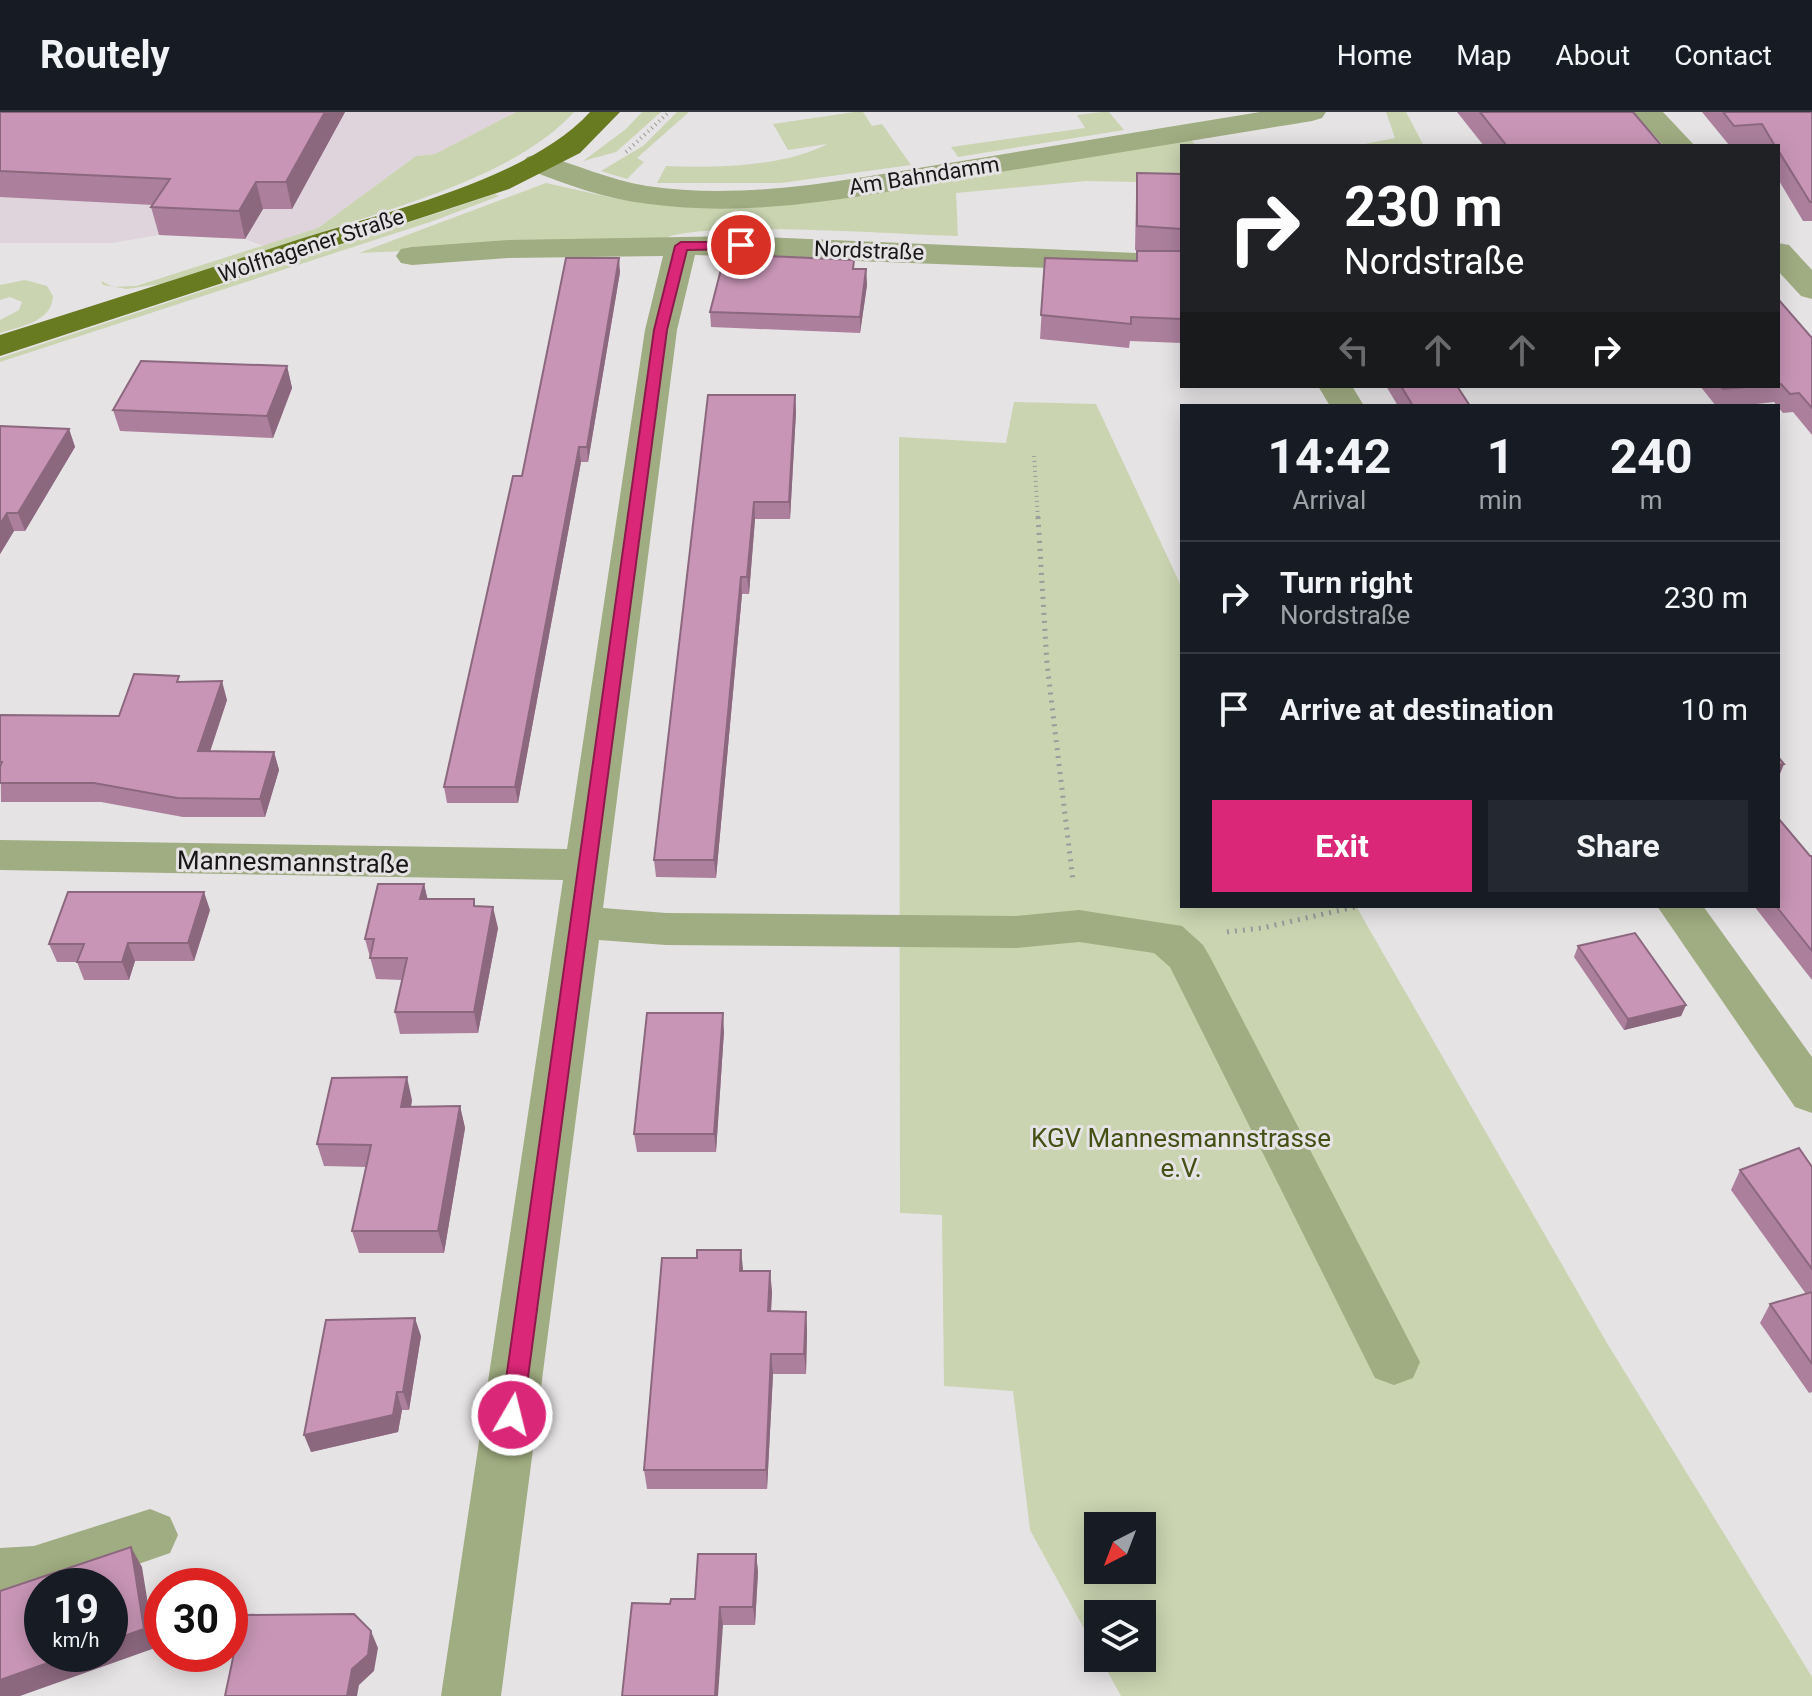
<!DOCTYPE html>
<html lang="en">
<head>
<meta charset="utf-8">
<style>
  :root { --surface:#171b24; --page:#242831; --text:#f1f3f6; --muted:#9ea1a6; --line:#363941; --accent:#db2777 }
  body { margin:0; font-family:Roboto,sans-serif; background:var(--page); color:var(--text); height:100vh; display:flex; flex-direction:column; font-size:30px; white-space:nowrap }
  * { box-sizing:border-box; margin:0 }
  p { font-size:26px; color:var(--muted) }
  .icon { flex:none; width:44px; height:44px; fill:none; stroke:currentColor; stroke-width:2; stroke-linecap:round; stroke-linejoin:round }
  .map { position:relative; flex:1; overflow:hidden }
  .panel { position:absolute; left:1180px; top:292px; width:600px; height:504px; display:flex; flex-direction:column; background:var(--surface); border-radius:0px; box-shadow:0 4px 20px #0003 }
  .panel>* { flex:none }
  .banner { position:absolute; left:1180px; top:32px; width:600px; height:244px; border-radius:0px; box-shadow:0 4px 20px #0003; background:#202124; color:#fff; overflow:hidden }
  .needle { width:52px; rotate:222deg }
  .buttons { position:absolute; left:1084px; top:1400px; display:grid; gap:16px }
  .buttons a { display:grid; place-items:center; width:72px; height:72px; border-radius:0px; background:var(--surface); box-shadow:0 4px 20px #0003; font-size:40px }
  .speed { position:absolute; left:24px; top:1456px; display:flex; gap:16px; font-size:40px; font-weight:700; text-align:center }
  .speed>* { display:grid; place-content:center; width:104px; height:104px; border-radius:50%; background:var(--surface); box-shadow:0 4px 20px #0003; line-height:1 }
  .speed small { font-size:20px; font-weight:400 }
  .speed .limit { border:12px solid #d22; background:#fff; color:#111 }
  .pin { position:absolute; display:grid; place-items:center; width:68px; height:68px; color:#fff; margin:-34px; border:4px solid #fff; border-radius:50%; box-shadow:0 2px 8px #0007 }
  .me { position:absolute; width:88px; margin:-44px; rotate:8deg; stroke-linejoin:round; filter:drop-shadow(0 0 6px #0008) }
  .turn { display:flex; align-items:center; gap:28px; height:168px; padding:0 32px; font-size:36px }
  .turn .icon { width:104px; height:104px; stroke-width:2.5 }
  .turn b { display:block; font-size:56px; line-height:68px }
  .lanes { display:flex; align-items:center; height:76px; padding:0 32px; background:#0003; justify-content:center; gap:40px; direction:ltr }
  .lanes .off { opacity:.35 }
  .eta { display:flex; justify-content:space-evenly; align-items:center; height:136px; text-align:center }
  .eta b { font-size:48px; font-weight:700; line-height:56px }
  .action { display:flex; gap:16px; margin-top:auto; padding:16px 32px }
  .action a { flex:1; height:92px; border-radius:0px; background:var(--accent); color:#fff; font-size:32px; font-weight:700; line-height:92px; text-align:center }
  .action a+a { background:var(--page); color:var(--text) }
  ul { padding:0; list-style:none }
  li { display:flex; align-items:center; gap:24px; height:112px; padding:0 32px; border-top:2px solid var(--line) }
  li div { flex:1 }
  li b { display:block; font-size:30px }
  li em { font-style:normal }
  header { display:flex; align-items:center; gap:48px; box-sizing:border-box; height:112px; padding:0 40px; background:var(--surface); border-bottom:2px solid var(--line) }
  header strong { font-size:38px }
  nav { display:flex; gap:44px; margin-inline-start:auto; font-size:28px }
  .map>svg:first-child { display:block }
</style>
</head>
<body>
<header>
<strong>Routely</strong>
<nav><a>Home</a><a>Map</a><a>About</a><a>Contact</a></nav>
</header>
<div class="map">
<svg width="1812" height="1584" viewBox="0 0 1812 1584">
  <rect width="100%" height="100%" fill="#e6e3e5"/>
  <!-- built -->
  <polygon fill="#dfd4db" points="0,0 516,0 435,42 416,44 318,116 263,134 245,127 159,123 112,131 0,131"/>
  <!-- green -->
  <g fill="#cad4b1" fill-rule="evenodd">
    <path d="M516 0H574C524 56 422 87 352 110 288 132 224 152 160 172L127 177 103 173 101 169 113 175 136 174 318 116 416 44 435 42Z"/>
    <polygon points="642,0 661,0 616,40 583,49 626,17"/>
    <polygon points="677,0 689,0 637,46 644,50 627,67 601,59 643,34"/>
    <path d="M854 0H863L872 14 882 12 911 53 781 71H657L666 54C713 56 785 55 827 32L788 38 773 12Z"/>
    <polygon points="1102,0 1109,0 1124,18 958,45 951,35 1085,16 1077,3"/>
    <polygon points="1386,0 1406,0 1424,34 1354,34 1395,26"/>
    <path d="M1191 28 1197 34H1182V71L1086 69 956 81 958 124C906 123 694 107 661 128L359 141 546 71 618 87 668 92Z"/>
    <polygon points="495,82 499,84 433,109 0,250 0,246"/>
    <path d="M25 168 47 174 53 184C52 210 21 214 0 221V208L19 198 22 190 10 185 0 188V173Z"/>
    <path d="M1014 290 1096 292 1182 476V794H1356L1607 1231 1812 1565V1584H1121L1100 1546H1142V1502H1098V1542L1030 1418 1013 1279 944 1274 942 1103 900 1101 899 325 1006 331ZM1098 1414H1142V1458H1098Z"/>
  </g>
  <g fill="none" stroke-linecap="round" stroke-linejoin="round">
    <!-- path-far1 -->
    <g stroke="#9c9a9b" stroke-width="4" stroke-dasharray="1 4" stroke-linecap="butt">
      <polyline points="626,40 669,0"/>
      <polyline points="1034,344 1038,407"/>
    </g>
    <!-- path -->
    <g stroke="#9c9a9b" stroke-width="5" stroke-dasharray="2 6" stroke-linecap="butt">
      <polyline points="1038,405 1047,552 1073,769"/>
      <polyline points="1227,820 1262,816 1359,794"/>
    </g>
    <!-- minor -->
    <g fill="#a0ac81" fill-rule="evenodd">
      <path d="M1260 0H1326L1322 6 1312 9C1208 26 1104 43 1000 60 885 79 766 108 649 92 606 87 567 73 527 57L522 51 527 45 537 42C575 51 608 68 647 74 747 89 851 67 949 51 1052 34 1156 17 1260 0Z"/>
      <polygon points="1633,0 1663,0 1695,34 1664,34"/>
      <polygon points="741,124 1182,143 1182,161 695,143 677,218 603,796 666,801 1016,804 1079,798 1182,814 1203,833 1210,845 1420,1250 1413,1266 1394,1273 1375,1266 1170,855 1154,841 1079,830 1016,836 666,833 599,828 501,1584 441,1584 563,768 0,758 0,728 567,737 645,218 663,144 508,146 412,153 401,151 396,144 401,137 412,135 508,128"/>
      <polygon points="1778,131 1789,133 1812,158 1812,187 1801,184 1778,159"/>
      <polygon points="1318,274 1352,274 1364,294 1330,294"/>
      <polygon points="1657,794 1703,794 1812,945 1812,1001 1795,995"/>
      <polygon points="150,1397 170,1405 178,1423 170,1441 75,1474 42,1474 42,1485 0,1490 0,1436 34,1434"/>
    </g>
    <!-- major -->
    <path fill="#697b21" fill-rule="evenodd" d="M590 0H620L580 41 509 77 0 244V223C99 192 198 160 297 128 384 100 528 68 590 0Z"/>
  </g>
  <!-- wall -->
  <g fill="#ac809d">
    <polygon points="0,0 345,0 292,97 263,97 245,127 159,123 151,95 153,93 0,85"/>
    <polygon points="1457,0 1633,0 1662,34 1484,34"/>
    <polygon points="1702,0 1812,0 1812,109 1803,109 1778,67 1778,34 1758,34 1756,32 1729,33"/>
    <polygon points="1137,61 1182,62 1182,231 1130,229 1129,236 1040,227 1045,146 1136,149 1137,139 1148,139 1135,138 1136,84"/>
    <polygon points="866,157 867,173 860,221 711,215 710,200"/>
    <polygon points="620,160 588,350 581,350 518,691 447,691 444,675 522,364"/>
    <polygon points="1778,187 1812,226 1812,323 1793,300 1783,301 1774,290 1739,294 1716,294 1700,274 1778,274"/>
    <polygon points="287,254 292,276 273,326 120,319 113,298"/>
    <polygon points="1386,274 1457,274 1470,294 1398,294"/>
    <polygon points="708,283 795,283 796,300 790,407 755,407 749,482 742,482 716,766 656,765 654,748"/>
    <polygon points="0,314 69,317 75,335 25,419 14,419 0,442"/>
    <polygon points="180,570 227,588 210,639 274,640 279,658 265,705 183,705 101,690 1,690 0,603 119,604"/>
    <polygon points="1810,744 1812,744 1812,868 1754,794 1778,794"/>
    <polygon points="424,772 427,787 476,794 498,816 478,921 400,922 395,900 402,868 376,867 365,827"/>
    <polygon points="210,798 194,849 135,849 129,868 84,868 77,850 57,850 49,832"/>
    <polygon points="1578,834 1686,893 1681,904 1624,918 1574,845"/>
    <polygon points="724,919 716,1040 637,1040 634,1022"/>
    <polygon points="412,988 411,995 460,994 465,1016 444,1141 359,1141 352,1119 366,1055 324,1054 317,1032"/>
    <polygon points="1812,1055 1812,1280 1809,1281 1760,1211 1770,1192 1806,1182 1731,1078 1740,1058"/>
    <polygon points="743,1159 772,1179 771,1199 806,1200 807,1219 806,1262 773,1262 767,1377 647,1377 644,1358"/>
    <polygon points="421,1224 409,1298 402,1298 398,1320 311,1340"/>
    <polygon points="756,1442 758,1460 755,1513 723,1513 695,1487"/>
  </g>
  <!-- shaded-wall -->
  <g fill="#8c687f">
    <polygon points="325,0 345,0 292,97 286,70"/>
    <polygon points="256,70 263,97 245,127 239,99"/>
    <polygon points="619,146 620,160 588,350 587,335"/>
    <polygon points="866,157 867,173 860,221 860,205"/>
    <polygon points="287,254 292,276 273,326 267,304"/>
    <polygon points="795,283 796,300 790,407 789,390"/>
    <polygon points="69,317 75,335 25,419 18,401"/>
    <polygon points="579,335 581,350 518,691 515,675"/>
    <polygon points="754,390 755,407 749,482 747,465"/>
    <polygon points="7,401 14,419 0,442 0,412"/>
    <polygon points="741,465 742,482 716,766 714,748"/>
    <polygon points="222,569 227,588 204,658 198,639"/>
    <polygon points="274,640 279,658 265,705 260,687"/>
    <polygon points="1784,652 1778,667 1778,653"/>
    <polygon points="424,772 429,793 420,787"/>
    <polygon points="204,780 210,798 194,849 188,831"/>
    <polygon points="493,795 498,816 478,921 474,900"/>
    <polygon points="128,831 135,849 129,868 122,850"/>
    <polygon points="1686,893 1681,904 1624,918 1628,907"/>
    <polygon points="723,901 724,919 716,1040 714,1022"/>
    <polygon points="407,965 412,988 407,1017 401,995"/>
    <polygon points="460,994 465,1016 444,1141 438,1119"/>
    <polygon points="741,1138 743,1157 741,1178 740,1159"/>
    <polygon points="770,1159 772,1179 770,1219 768,1199"/>
    <polygon points="806,1200 807,1219 806,1262 804,1242"/>
    <polygon points="415,1206 421,1224 409,1298 403,1280"/>
    <polygon points="771,1242 773,1262 767,1377 766,1358"/>
    <polygon points="397,1280 402,1298 398,1320 311,1340 304,1323"/>
    <polygon points="131,1435 142,1455 155,1536 20,1584 0,1584 0,1568 73,1542 110,1542 110,1529"/>
    <polygon points="756,1442 758,1460 755,1513 753,1495"/>
    <polygon points="720,1495 723,1513 718,1584 715,1584"/>
    <polygon points="371,1519 378,1536 374,1559 359,1573 357,1584 347,1584 352,1557"/>
  </g>
  <!-- building -->
  <g fill="#c895b6" stroke="#8c687f" stroke-width="2">
    <polygon points="0,0 325,0 286,70 256,70 239,99 151,95 170,67 0,59"/>
    <polygon points="1480,0 1633,0 1662,34 1507,34"/>
    <polygon points="1723,0 1812,0 1812,90 1810,90 1778,38 1778,34 1775,34 1762,12 1734,14"/>
    <polygon points="1137,61 1182,62 1182,117 1137,114"/>
    <polygon points="1137,139 1182,139 1182,207 1131,205 1131,212 1041,203 1045,146 1137,149"/>
    <polygon points="725,142 854,148 853,157 866,157 860,205 710,200"/>
    <polygon points="566,146 619,146 587,335 579,335 515,675 444,675 513,364 522,364"/>
    <polygon points="1778,187 1812,226 1812,296 1799,281 1790,282 1781,272 1778,272"/>
    <polygon points="141,249 287,254 267,304 113,298"/>
    <polygon points="1401,274 1457,274 1470,294 1413,294"/>
    <polygon points="1720,274 1757,274 1723,277"/>
    <polygon points="708,283 795,283 789,390 754,390 747,465 741,465 714,748 654,748"/>
    <polygon points="0,314 69,317 18,401 7,401 0,412"/>
    <polygon points="134,562 179,564 177,570 222,569 198,639 274,640 260,687 177,686 94,671 0,671 0,655 2,650 0,650 0,603 119,604"/>
    <polygon points="1778,645 1784,652 1778,653"/>
    <polygon points="1778,706 1810,744 1812,744 1812,839 1776,794 1778,794"/>
    <polygon points="378,772 424,772 420,787 474,787 474,794 493,795 474,900 395,900 407,846 370,846 374,827 365,827"/>
    <polygon points="68,780 204,780 188,831 128,831 122,850 77,850 84,832 49,832"/>
    <polygon points="1635,821 1686,893 1628,907 1578,834"/>
    <polygon points="647,901 723,901 714,1022 634,1022"/>
    <polygon points="407,965 401,995 460,994 438,1119 352,1119 371,1033 317,1032 332,966"/>
    <polygon points="1799,1036 1812,1055 1812,1157 1740,1058"/>
    <polygon points="697,1138 741,1138 740,1159 770,1159 768,1199 806,1200 804,1242 771,1242 766,1358 644,1358 662,1146 697,1146"/>
    <polygon points="1812,1180 1812,1252 1770,1192"/>
    <polygon points="415,1206 403,1280 397,1280 393,1303 304,1323 326,1208"/>
    <polygon points="131,1435 144,1517 110,1529 110,1474 42,1474 42,1542 73,1542 0,1568 0,1479"/>
    <polygon points="698,1442 756,1442 753,1495 720,1495 715,1584 622,1584 632,1491 670,1492 671,1487 695,1487"/>
    <polygon points="354,1502 371,1519 368,1543 352,1557 347,1584 225,1584 242,1503"/>
  </g>
  <!-- route -->
  <polygon fill="#db2777" stroke="#8e194d" stroke-width="2" points="681,130 741,130 747,133 741,137 687,138 667,218 523,1303 520,1310 512,1313 504,1310 501,1303 654,218 675,134"/>
  <g text-anchor="middle" stroke-width="6" stroke-linejoin="round" paint-order="stroke">
    <!-- far-street labels -->
    <g font-size="22" fill="#191819" stroke="#e6e3e5">
      <text transform="translate(924 63) rotate(-9)" y="8">Am Bahndamm</text>
      <text transform="translate(311 133) rotate(-18)" y="8">Wolfhagener Straße</text>
      <text transform="translate(869 138) rotate(2)" y="8">Nordstraße</text>
    </g>
    <!-- street labels -->
    <g font-size="26" fill="#191819" stroke="#e6e3e5">
      <text transform="translate(293 750) rotate(1)" y="9">Mannesmannstraße</text>
    </g>
    <!-- park labels -->
    <g font-size="26" fill="#445014" stroke="#e6e3e5">
      <text x="1181" y="1035">KGV Mannesmannstrasse<tspan x="1181" dy="30">e.V.</tspan></text>
    </g>
  </g>
</svg>
<div class="buttons">
<a><svg class="needle" viewBox="-14 -14 28 28"><path d="M0-13l5 13h-10z" fill="#e53935"/><path d="M0 13l5-13h-10z" fill="#9ea1a6"/></svg></a>
<a><svg class="icon" aria-label="layers" viewBox="0 0 24 24"><path d="M12 4l9 5-9 5-9-5zM3 14l9 5 9-5"/></svg></a>
</div>
<div class="speed"><div>19<small>km/h</small></div><div class="limit">30</div></div>
<div class="pin" style="left:741px;top:133px;background:#d93025"><svg class="icon" aria-label="arrive" viewBox="0 0 24 24"><path d="M6 21V4h12l-3 4 3 4H6"/></svg></div>
<svg class="me" style="left:512px;top:1303px" viewBox="-20 -20 40 40"><circle r="17" fill="#db2777" stroke="#fff" stroke-width="3"/><path d="M0-11L8 9 0 5-8 9z" fill="#fff"/></svg>
<div class="banner">
<div class="turn"><svg class="icon" aria-label="right" viewBox="0 0 24 24"><path d="M7 20v-9h11M14 6l5 5-5 5"/></svg><div><b>230 m</b>Nordstraße</div></div>
<div class="lanes"><svg class="icon off" aria-label="left" viewBox="0 0 24 24"><path d="M17 20v-9H6M10 6l-5 5 5 5"/></svg><svg class="icon off" aria-label="ahead" viewBox="0 0 24 24"><path d="M12 20V5M6 11l6-6 6 6"/></svg><svg class="icon off" aria-label="ahead" viewBox="0 0 24 24"><path d="M12 20V5M6 11l6-6 6 6"/></svg><svg class="icon" aria-label="right" viewBox="0 0 24 24"><path d="M7 20v-9h11M14 6l5 5-5 5"/></svg></div>
</div>
<section class="panel">
<div class="eta">
<div><b>14:42</b><p>Arrival</p></div>
<div><b>1</b><p>min</p></div>
<div><b>240</b><p>m</p></div>
</div>
<ul>
<li><svg class="icon" aria-label="right" viewBox="0 0 24 24"><path d="M7 20v-9h11M14 6l5 5-5 5"/></svg><div><b>Turn right</b><p>Nordstraße</p></div><em>230 m</em></li>
<li><svg class="icon" aria-label="arrive" viewBox="0 0 24 24"><path d="M6 21V4h12l-3 4 3 4H6"/></svg><div><b>Arrive at destination</b></div><em>10 m</em></li>
</ul>
<div class="action"><a>Exit</a><a>Share</a></div>
</section>
</div>
</body>
</html>
